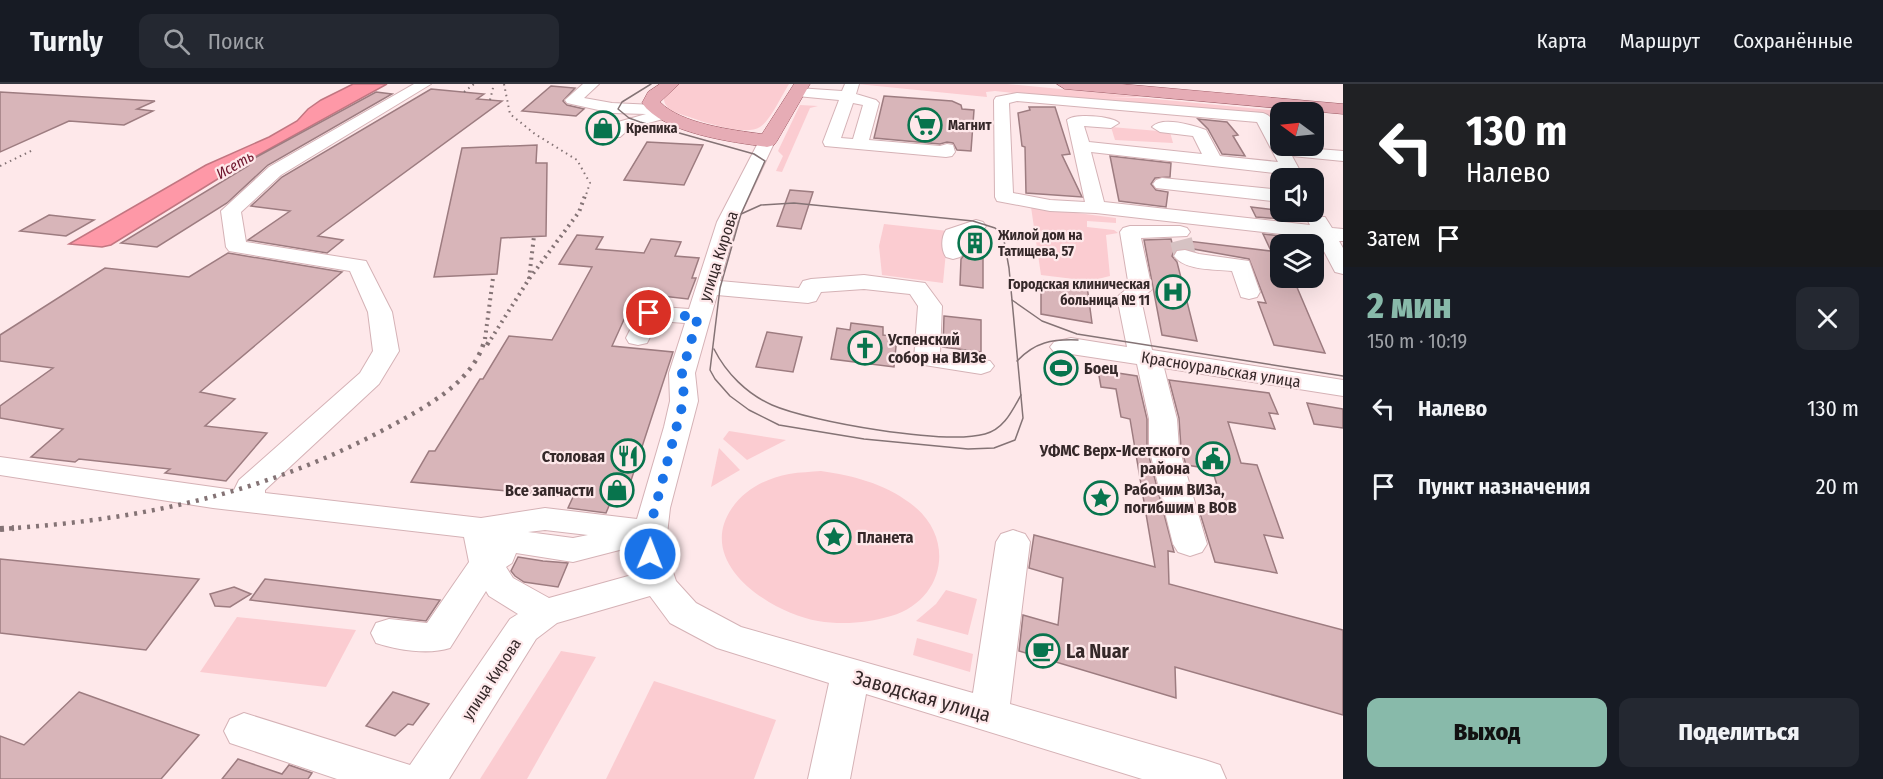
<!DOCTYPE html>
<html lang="ru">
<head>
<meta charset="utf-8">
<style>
  :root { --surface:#171b24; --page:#242831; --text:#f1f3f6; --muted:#9ea1a6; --line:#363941; --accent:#88baaa }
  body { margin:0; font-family:"Fira Sans Condensed",sans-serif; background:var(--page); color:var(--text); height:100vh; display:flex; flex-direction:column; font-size:22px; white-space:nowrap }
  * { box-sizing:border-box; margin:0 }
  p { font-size:20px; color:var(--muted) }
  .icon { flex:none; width:33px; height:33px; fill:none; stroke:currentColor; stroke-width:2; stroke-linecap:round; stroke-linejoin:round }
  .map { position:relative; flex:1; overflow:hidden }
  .panel { display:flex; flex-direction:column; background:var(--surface); width:540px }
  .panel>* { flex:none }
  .hud { background:#202124; color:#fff; overflow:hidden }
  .needle { width:39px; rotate:285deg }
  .buttons { position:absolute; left:1270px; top:18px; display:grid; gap:12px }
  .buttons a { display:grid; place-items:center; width:54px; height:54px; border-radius:12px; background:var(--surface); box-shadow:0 6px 24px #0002; font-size:30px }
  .pin { position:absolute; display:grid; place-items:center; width:51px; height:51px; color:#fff; margin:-26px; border:3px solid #fff; border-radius:50%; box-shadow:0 2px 6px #0007 }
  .me { position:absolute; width:66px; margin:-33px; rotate:1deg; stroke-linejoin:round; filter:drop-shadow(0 0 4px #0008) }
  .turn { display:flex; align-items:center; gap:21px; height:126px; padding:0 24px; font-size:27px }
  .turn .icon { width:78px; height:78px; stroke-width:2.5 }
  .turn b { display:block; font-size:42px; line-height:51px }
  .then { display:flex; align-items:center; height:57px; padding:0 24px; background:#0003; gap:12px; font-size:22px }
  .round { display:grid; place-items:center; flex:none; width:63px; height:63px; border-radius:12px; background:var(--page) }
  .head { display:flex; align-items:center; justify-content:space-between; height:102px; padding:0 24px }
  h1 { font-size:36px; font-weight:800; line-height:45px; color:var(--accent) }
  .action { display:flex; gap:12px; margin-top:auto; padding:12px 24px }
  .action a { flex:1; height:69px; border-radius:12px; background:var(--accent); color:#111; font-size:24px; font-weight:800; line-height:69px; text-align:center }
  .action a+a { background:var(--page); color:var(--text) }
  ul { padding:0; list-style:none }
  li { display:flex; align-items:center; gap:18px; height:78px; padding:0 24px }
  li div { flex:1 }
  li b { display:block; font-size:22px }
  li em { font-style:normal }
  header { display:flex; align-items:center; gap:36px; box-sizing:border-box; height:84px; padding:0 30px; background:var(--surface); border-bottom:2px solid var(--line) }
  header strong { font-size:28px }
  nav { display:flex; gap:33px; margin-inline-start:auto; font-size:21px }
  .search { width:420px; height:54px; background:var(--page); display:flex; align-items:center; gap:15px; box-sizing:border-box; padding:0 21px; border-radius:12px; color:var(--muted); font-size:22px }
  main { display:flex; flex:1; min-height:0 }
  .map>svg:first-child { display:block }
</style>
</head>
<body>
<header>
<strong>Turnly</strong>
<div class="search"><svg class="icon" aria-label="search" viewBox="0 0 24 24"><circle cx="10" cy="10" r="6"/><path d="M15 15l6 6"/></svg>Поиск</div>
<nav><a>Карта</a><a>Маршрут</a><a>Сохранённые</a></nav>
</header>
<main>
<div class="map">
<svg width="1343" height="695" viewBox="0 0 1343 695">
  <rect width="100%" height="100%" fill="#fee8ea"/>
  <!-- green -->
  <g fill="#fbccd1">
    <path d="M679 0H789C782 11 770 37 760 43 743 54 693 34 674 28 667 24 663 20 664 11Z"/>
    <polygon points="857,0 1007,0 1144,13 1108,14 1145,14 1289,28 1281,28 1281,34 1128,21 995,7 986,8 987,13"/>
    <polygon points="800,21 818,22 810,24 782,88 776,87 783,72 778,67"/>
    <polygon points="1111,43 1170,48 1173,59 1115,56"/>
    <polygon points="1031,123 1116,134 1116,139 1087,137 1087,143 1114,146 1118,149 1106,151 1110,192 1090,197 1041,191"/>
    <polygon points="884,140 948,147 943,199 882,191 879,162"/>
    <polygon points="729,347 786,356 747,376 723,355"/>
    <polygon points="719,364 740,386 711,403"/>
    <path d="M821 387C854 392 883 399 910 419 957 453 945 516 891 532 868 539 842 541 818 537 771 529 694 479 732 424 745 405 767 394 789 390 800 388 811 388 821 387Z"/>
    <polygon points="946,506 977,515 968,551 916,537 936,520"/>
    <polygon points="237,533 356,546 326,603 200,588"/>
    <polygon points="917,554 973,570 970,588 913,571"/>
    <polygon points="561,567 596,573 527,695 480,695"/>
    <polygon points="654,597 776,636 754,695 606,695"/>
  </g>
  <!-- water -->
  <polygon fill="#fe98a7" stroke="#c27681" stroke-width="1.5" points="353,0 387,0 242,80 111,161 102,163 69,160 206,81 269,53 297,37 308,25 321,16"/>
  <!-- building -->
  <g fill="#d8b5b9" stroke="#9d7c80" stroke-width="1.5">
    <polygon points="551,2 575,4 563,17 567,21 584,25 576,32 522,27"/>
    <polygon points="431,5 484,10 477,15 502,17 318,152 343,156 327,169 248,156 290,127 251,122 282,93"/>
    <polygon points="0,8 155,17 137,25 153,27 124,41 69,37 0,68"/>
    <polygon points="376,8 392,10 268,81 227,119 157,163 121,159 248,82 242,81"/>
    <polygon points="884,12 952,17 961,21 962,25 974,26 971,67 957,66 953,59 947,58 940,60 874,54"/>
    <polygon points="1029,23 1055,23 1070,70 1062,71 1082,113 1026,109 1025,63 1022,62 1018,29 1030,26"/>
    <polygon points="1198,35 1227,38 1238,51 1233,52 1245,72 1222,70 1208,45"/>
    <polygon points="647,58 703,61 684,101 624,96"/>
    <polygon points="537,61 536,79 547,79 546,152 501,154 497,190 434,193 462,64"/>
    <polygon points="1110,72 1171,79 1170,93 1155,94 1151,100 1156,106 1168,108 1166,123 1119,117"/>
    <polygon points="790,106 813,108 801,145 777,142"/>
    <polygon points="1251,123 1276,126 1281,135 1256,133"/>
    <polygon points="49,131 94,136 66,152 20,147"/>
    <polygon points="1263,150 1281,152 1281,194 1293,194 1325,269 1274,261 1258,218 1266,219 1249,175 1188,164 1188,157 1271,167"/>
    <polygon points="577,151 603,153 596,165 644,169 651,155 681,158 675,172 699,174 692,194 696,194 688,215 636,209 612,262 673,268 624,418 611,417 606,429 568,424 573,413 411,398 429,367 435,367 480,295 483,295 509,252 552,256 592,183 559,180"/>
    <polygon points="966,154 983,156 983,204 960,201 961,175 966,169"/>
    <polygon points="1171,155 1174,167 1172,172 1177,178 1197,257 1162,251 1144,156"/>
    <polygon points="228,169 342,188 200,308 235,315 205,342 267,349 226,397 165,389 170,385 79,375 75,378 31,373 63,345 0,334 0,322 53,284 0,277 0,251 105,184 189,193"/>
    <polygon points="1041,196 1087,202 1092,239 1041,230"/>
    <polygon points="944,232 981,236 981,268 943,263"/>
    <polygon points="851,239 883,243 883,251 897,252 894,283 831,275 837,244 850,246"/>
    <polygon points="767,248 802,253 793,288 756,283"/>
    <polygon points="1098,286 1137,292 1147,335 1147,365 1174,468 1168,467 1169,500 1343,546 1343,631 1175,583 1176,614 1019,567 1023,531 1058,541 1063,494 1029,484 1034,451 1155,483 1130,335 1121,333 1116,305 1101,303"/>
    <polygon points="1169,296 1269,309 1278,330 1269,329 1275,345 1228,338 1241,379 1257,381 1283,454 1264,451 1277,489 1215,478 1199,426 1226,430 1212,385 1186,381 1181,364 1179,334"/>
    <polygon points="1307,319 1343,325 1343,344 1314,340"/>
    <polygon points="518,473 543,477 568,479 558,503 524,498 515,492 511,487"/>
    <polygon points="0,475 199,495 146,566 0,549"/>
    <polygon points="265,495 440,516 426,537 250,516"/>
    <polygon points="234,503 251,510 230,523 215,522 210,510"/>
    <polygon points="79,608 199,651 161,695 0,695 0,652 24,661"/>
    <polygon points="393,608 429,620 413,641 408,640 395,652 366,642"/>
    <polygon points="238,675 282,690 289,681 312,689 308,695 222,695"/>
  </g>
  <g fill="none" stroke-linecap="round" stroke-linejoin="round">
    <!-- minor-tunnel -->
    <polyline stroke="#d6c2c3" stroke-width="22" stroke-dasharray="22 10" stroke-linecap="butt" points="1181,156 1185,172"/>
    <!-- minor casing -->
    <g stroke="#d5b2b6" stroke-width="2">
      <g id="minor">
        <path d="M414 0H431L281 91 241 128 246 158 366 177 392 228 399 267 379 300 265 406V409L481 434 545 424 637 435 664 343 670 317 669 289 685 239 658 237 647 259 638 261 629 259 626 254 641 224 649 222 689 225 717 138 759 57 767 52 773 53 775 57 737 138 720 197 799 204 803 197 811 195 864 191 925 199 942 222 940 269 990 277 994 282 990 287 981 290 918 280 914 275 918 222 910 210 864 205 821 208 816 217 808 219 717 211 695 289 698 317 670 424 667 450 669 476 676 497 696 519 741 543 973 609 996 458 1001 450 1013 446 1025 450 1030 458 1010 620 1205 676 1220 681 1226 695H1142L866 610 850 695H808L829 599 717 564 670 539 650 512 557 539 536 555 449 695H337L230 659 224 647 230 635 244 629 410 681 510 535 518 530 489 512 486 507 450 564C428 571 398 566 376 559L371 549 376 539 389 535 427 539 469 478 464 453 213 424 0 391V373L234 406 239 396 360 289 373 267 368 228 350 187 229 167 226 163 221 127 269 83ZM545 446 588 451 573 454 528 448ZM635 462V476L639 489 549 514 513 494 506 483 512 479 516 469 573 478Z"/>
        <polygon points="583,0 599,0 584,14 612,19 654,21 659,23 660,28 665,32 663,35 630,44 620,53 608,53 606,50 618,38 646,30 612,29 567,19 565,16"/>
        <path d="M845 0H859L856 10 876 16 879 19 869 56 940 62 947 60 953 61 955 68 952 72 946 73 825 62 823 58 839 16 797 12 790 8 797 4 842 7ZM853 19 863 21 853 55 841 54Z"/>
        <path d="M1017 9 1263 29C1275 32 1281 50 1281 62L1343 67V77L1292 72 1304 94H1286L1284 90 1091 68 1104 118 1310 141 1308 137 1311 133H1325L1332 144 1343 145V157H1339L1343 164V190L1335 188 1317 154 1096 129 1050 127 997 117 995 113 994 16 996 13ZM1017 17 1257 38 1278 78 1220 72 1206 46C1192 41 1162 32 1152 43L1160 48 1193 52 1202 70 1089 58 1084 42 1111 44 1119 39C1112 32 1074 29 1067 36L1085 118 1050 116 1013 109 1009 19Z"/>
        <polygon points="1162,94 1281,106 1281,118 1156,104 1153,100 1156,96"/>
        <path d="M976 136 983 138 986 142 983 146 963 153 964 169 960 173 953 175 946 173C941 166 941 153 946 146Z"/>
        <polygon points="1130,142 1180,142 1187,144 1190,148 1187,152 1141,154 1152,205 1141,215 1152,266 1343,296 1343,312 1164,284 1177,335 1179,364 1207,460 1202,468 1190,472 1178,468 1173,460 1149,364 1149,335 1137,280 1071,270 1054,268 1050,263 1054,258 1071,254 1127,263 1117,213 1129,203 1120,148 1123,144"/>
        <path d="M1185 166 1199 170 1249 177 1260 208 1257 213 1249 215 1241 213 1232 187C1215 185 1185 187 1174 172L1177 167Z"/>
      </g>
    </g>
    <!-- major casing -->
    <g stroke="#9e5a64" stroke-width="1">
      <g id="major">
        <path d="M660 0H679L660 18C681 40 733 46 762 50L794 0H810L777 57 774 61 767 63C732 58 664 50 642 19L648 8Z"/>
        <polygon points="1057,0 1121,0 1343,20 1343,30 1065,5"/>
      </g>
    </g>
    <!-- minor -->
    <use href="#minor" fill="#fff" fill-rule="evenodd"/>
    <!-- major -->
    <use href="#major" fill="#e6acb5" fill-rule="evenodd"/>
    <!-- tram -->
    <g stroke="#847375" stroke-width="1.5">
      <polyline points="651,0 622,18 618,25 629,34 640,38 754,70 765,77 741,130"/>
      <polygon points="794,119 973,137 995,144 1003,151 1009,184 1023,334 1015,356 994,364 968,365 864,355 779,341 749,326 730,312 715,295 710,286 720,204 741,130 761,121"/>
      <polyline points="1012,216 1042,237 1077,250 1343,292"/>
      <path d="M714 265C726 289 747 310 772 321 811 338 945 361 985 350 1004 345 1012 327 1021 311"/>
      <path d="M1017 277C1035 258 1052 255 1078 256"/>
    </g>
    <!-- rail-far3 -->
    <g stroke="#847375" stroke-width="2" stroke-dasharray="1.5 4" stroke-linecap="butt">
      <polyline points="504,0 510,30 535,50 577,76 590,99 586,111"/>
      <polyline points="464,8 474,0"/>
      <polyline points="490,16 494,0"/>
      <polyline points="0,82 33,66"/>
    </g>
    <!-- rail-far2 -->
    <g stroke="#847375" stroke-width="4" stroke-dasharray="2 4.5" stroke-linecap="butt">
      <polyline points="529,195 534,152"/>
      <polyline points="485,255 493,194"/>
      <polyline points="491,255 529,195 579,128 586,109"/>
    </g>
    <!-- rail-far1 -->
    <g stroke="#847375" stroke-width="4.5" stroke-dasharray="3 6" stroke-linecap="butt">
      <polyline points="487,261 491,254"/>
      <path d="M0 445C144 436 273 408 400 337 434 318 476 294 485 254"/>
    </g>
    <!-- rail -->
    <polyline stroke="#847375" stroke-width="6" stroke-dasharray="4 8" stroke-linecap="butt" points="0,445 14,444"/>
  </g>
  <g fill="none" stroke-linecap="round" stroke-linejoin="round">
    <!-- route -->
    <polyline stroke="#1a73e8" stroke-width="10" stroke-dasharray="0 18" points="649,229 698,233 682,289 684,315 649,447 650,470"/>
  </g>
  <!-- icons -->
  <defs>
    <g id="supermarket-ring" transform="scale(1.725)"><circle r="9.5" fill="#fee8ea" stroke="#08744d" stroke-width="1.5"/><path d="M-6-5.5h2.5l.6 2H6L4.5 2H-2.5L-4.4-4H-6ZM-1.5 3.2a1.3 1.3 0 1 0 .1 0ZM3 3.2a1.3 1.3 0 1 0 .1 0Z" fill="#08744d"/></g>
    <g id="shop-ring" transform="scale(1.725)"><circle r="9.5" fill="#fee8ea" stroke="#08744d" stroke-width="1.5"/><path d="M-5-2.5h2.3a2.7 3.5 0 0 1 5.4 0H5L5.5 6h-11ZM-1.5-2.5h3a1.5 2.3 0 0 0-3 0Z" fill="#08744d"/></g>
    <g id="building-ring" transform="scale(1.725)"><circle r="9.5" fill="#fee8ea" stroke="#08744d" stroke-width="1.5"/><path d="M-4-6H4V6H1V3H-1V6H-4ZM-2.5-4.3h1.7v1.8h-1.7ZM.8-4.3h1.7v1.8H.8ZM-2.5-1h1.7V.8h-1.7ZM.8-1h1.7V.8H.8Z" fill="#08744d"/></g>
    <g id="hospital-ring" transform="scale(1.725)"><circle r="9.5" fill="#fee8ea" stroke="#08744d" stroke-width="1.5"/><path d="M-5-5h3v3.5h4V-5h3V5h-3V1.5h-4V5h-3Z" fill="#08744d"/></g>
    <g id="church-ring" transform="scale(1.725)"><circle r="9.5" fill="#fee8ea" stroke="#08744d" stroke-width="1.5"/><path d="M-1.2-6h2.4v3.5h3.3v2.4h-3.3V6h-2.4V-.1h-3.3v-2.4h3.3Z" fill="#08744d"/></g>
    <g id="stadium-ring" transform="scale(1.725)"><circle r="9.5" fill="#fee8ea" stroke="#08744d" stroke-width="1.5"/><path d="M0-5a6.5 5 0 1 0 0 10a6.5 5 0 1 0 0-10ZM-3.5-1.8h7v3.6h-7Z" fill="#08744d"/></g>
    <g id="restaurant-ring" transform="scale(1.725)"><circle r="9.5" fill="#fee8ea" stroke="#08744d" stroke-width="1.5"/><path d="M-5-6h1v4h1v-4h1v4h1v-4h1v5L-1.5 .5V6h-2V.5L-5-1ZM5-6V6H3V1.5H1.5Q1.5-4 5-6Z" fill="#08744d"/></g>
    <g id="civic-ring" transform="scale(1.725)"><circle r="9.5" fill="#fee8ea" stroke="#08744d" stroke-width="1.5"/><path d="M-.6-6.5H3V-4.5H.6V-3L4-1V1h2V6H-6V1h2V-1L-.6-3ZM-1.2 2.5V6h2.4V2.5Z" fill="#08744d"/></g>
    <g id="sight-ring" transform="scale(1.725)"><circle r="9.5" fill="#fee8ea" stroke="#08744d" stroke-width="1.5"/><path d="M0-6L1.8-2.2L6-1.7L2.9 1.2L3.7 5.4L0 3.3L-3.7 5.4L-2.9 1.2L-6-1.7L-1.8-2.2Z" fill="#08744d"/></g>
    <g id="cafe-ring" transform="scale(1.725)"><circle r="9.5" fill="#fee8ea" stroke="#08744d" stroke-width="1.5"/><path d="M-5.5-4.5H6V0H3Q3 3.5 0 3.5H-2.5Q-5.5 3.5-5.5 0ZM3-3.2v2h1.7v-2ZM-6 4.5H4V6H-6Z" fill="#08744d"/></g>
  </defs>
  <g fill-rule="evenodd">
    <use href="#supermarket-ring" x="925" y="41"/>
    <use href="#shop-ring" x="603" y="44"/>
    <use href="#building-ring" x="975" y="159"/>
    <use href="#hospital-ring" x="1173" y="208"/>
    <use href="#church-ring" x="865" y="264"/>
    <use href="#stadium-ring" x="1061" y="284"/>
    <use href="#restaurant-ring" x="628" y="372"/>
    <use href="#civic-ring" x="1213" y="375"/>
    <use href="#shop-ring" x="617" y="406"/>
    <use href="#sight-ring" x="1101" y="414"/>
    <use href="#sight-ring" x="834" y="453"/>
    <use href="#cafe-ring" x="1043" y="567"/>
  </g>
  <g text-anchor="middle" stroke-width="4.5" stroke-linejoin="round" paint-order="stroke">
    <!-- far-poi labels -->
    <g font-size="14" font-weight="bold" fill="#352829" stroke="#fee8ea" text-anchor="start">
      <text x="948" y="46">Магнит</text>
      <text x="626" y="49">Крепика</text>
      <text x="998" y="156">Жилой дом на<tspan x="998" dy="16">Татищева, 57</tspan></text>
      <text x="1150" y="205" text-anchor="end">Городская клиническая<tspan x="1150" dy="16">больница № 11</tspan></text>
    </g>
    <!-- far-water labels -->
    <g font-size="15" font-style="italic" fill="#70172e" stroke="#fee8ea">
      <text transform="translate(235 81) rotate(-30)" y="5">Исеть</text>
    </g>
    <!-- street labels -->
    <g font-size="16" fill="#352829" stroke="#fee8ea">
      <text transform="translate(718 172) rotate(-72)" y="6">улица Кирова</text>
      <text transform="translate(1221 285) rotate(9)" y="6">Красноуральская улица</text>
      <text transform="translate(491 595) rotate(-57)" y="6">улица Кирова</text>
    </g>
    <!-- poi labels -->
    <g font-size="16" font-weight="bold" fill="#352829" stroke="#fee8ea" text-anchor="start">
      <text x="888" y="261">Успенский<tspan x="888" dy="18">собор на ВИЗе</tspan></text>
      <text x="1084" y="290">Боец</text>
      <text x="1190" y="372" text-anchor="end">УФМС Верх-Исетского<tspan x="1190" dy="18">района</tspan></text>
      <text x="605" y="378" text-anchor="end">Столовая</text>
      <text x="1124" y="411">Рабочим ВИЗа,<tspan x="1124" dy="18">погибшим в ВОВ</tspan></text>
      <text x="594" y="412" text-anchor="end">Все запчасти</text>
      <text x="857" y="459">Планета</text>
    </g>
    <!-- near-poi labels -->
    <g font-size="20" font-weight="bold" fill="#352829" stroke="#fee8ea" text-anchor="start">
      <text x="1066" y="574">La Nuar</text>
    </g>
    <!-- near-street labels -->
    <g font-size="20" fill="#352829" stroke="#fee8ea">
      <text transform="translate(922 612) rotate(16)" y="7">Заводская улица</text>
    </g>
  </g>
</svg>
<div class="buttons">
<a><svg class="needle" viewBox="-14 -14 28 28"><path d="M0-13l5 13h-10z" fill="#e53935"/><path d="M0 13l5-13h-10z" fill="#9ea1a6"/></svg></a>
<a><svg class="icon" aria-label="sound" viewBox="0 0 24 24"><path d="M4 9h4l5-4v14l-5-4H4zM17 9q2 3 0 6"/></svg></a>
<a><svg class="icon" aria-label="layers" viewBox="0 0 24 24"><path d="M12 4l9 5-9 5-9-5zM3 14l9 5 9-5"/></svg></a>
</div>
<div class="pin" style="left:649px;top:229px;background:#d93025"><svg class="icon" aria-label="arrive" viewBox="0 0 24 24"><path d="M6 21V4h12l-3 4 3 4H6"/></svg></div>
<svg class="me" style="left:650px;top:470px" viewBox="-20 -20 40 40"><circle r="17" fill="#1a73e8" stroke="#fff" stroke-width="3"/><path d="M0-11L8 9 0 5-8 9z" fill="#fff"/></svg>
</div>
<section class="panel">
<div class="hud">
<div class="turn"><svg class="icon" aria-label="left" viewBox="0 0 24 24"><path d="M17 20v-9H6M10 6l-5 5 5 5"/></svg><div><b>130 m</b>Налево</div></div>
<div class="then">Затем<svg class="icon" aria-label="arrive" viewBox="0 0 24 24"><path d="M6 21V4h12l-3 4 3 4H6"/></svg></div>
</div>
<div class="head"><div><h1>2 мин</h1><p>150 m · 10:19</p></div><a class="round"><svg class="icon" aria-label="close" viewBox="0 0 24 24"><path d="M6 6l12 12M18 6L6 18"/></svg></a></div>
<ul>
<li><svg class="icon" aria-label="left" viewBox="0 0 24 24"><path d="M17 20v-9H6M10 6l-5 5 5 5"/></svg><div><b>Налево</b></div><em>130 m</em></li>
<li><svg class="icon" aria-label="arrive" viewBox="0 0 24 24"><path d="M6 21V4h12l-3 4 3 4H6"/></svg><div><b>Пункт назначения</b></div><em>20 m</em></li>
</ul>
<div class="action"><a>Выход</a><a>Поделиться</a></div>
</section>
</main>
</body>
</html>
